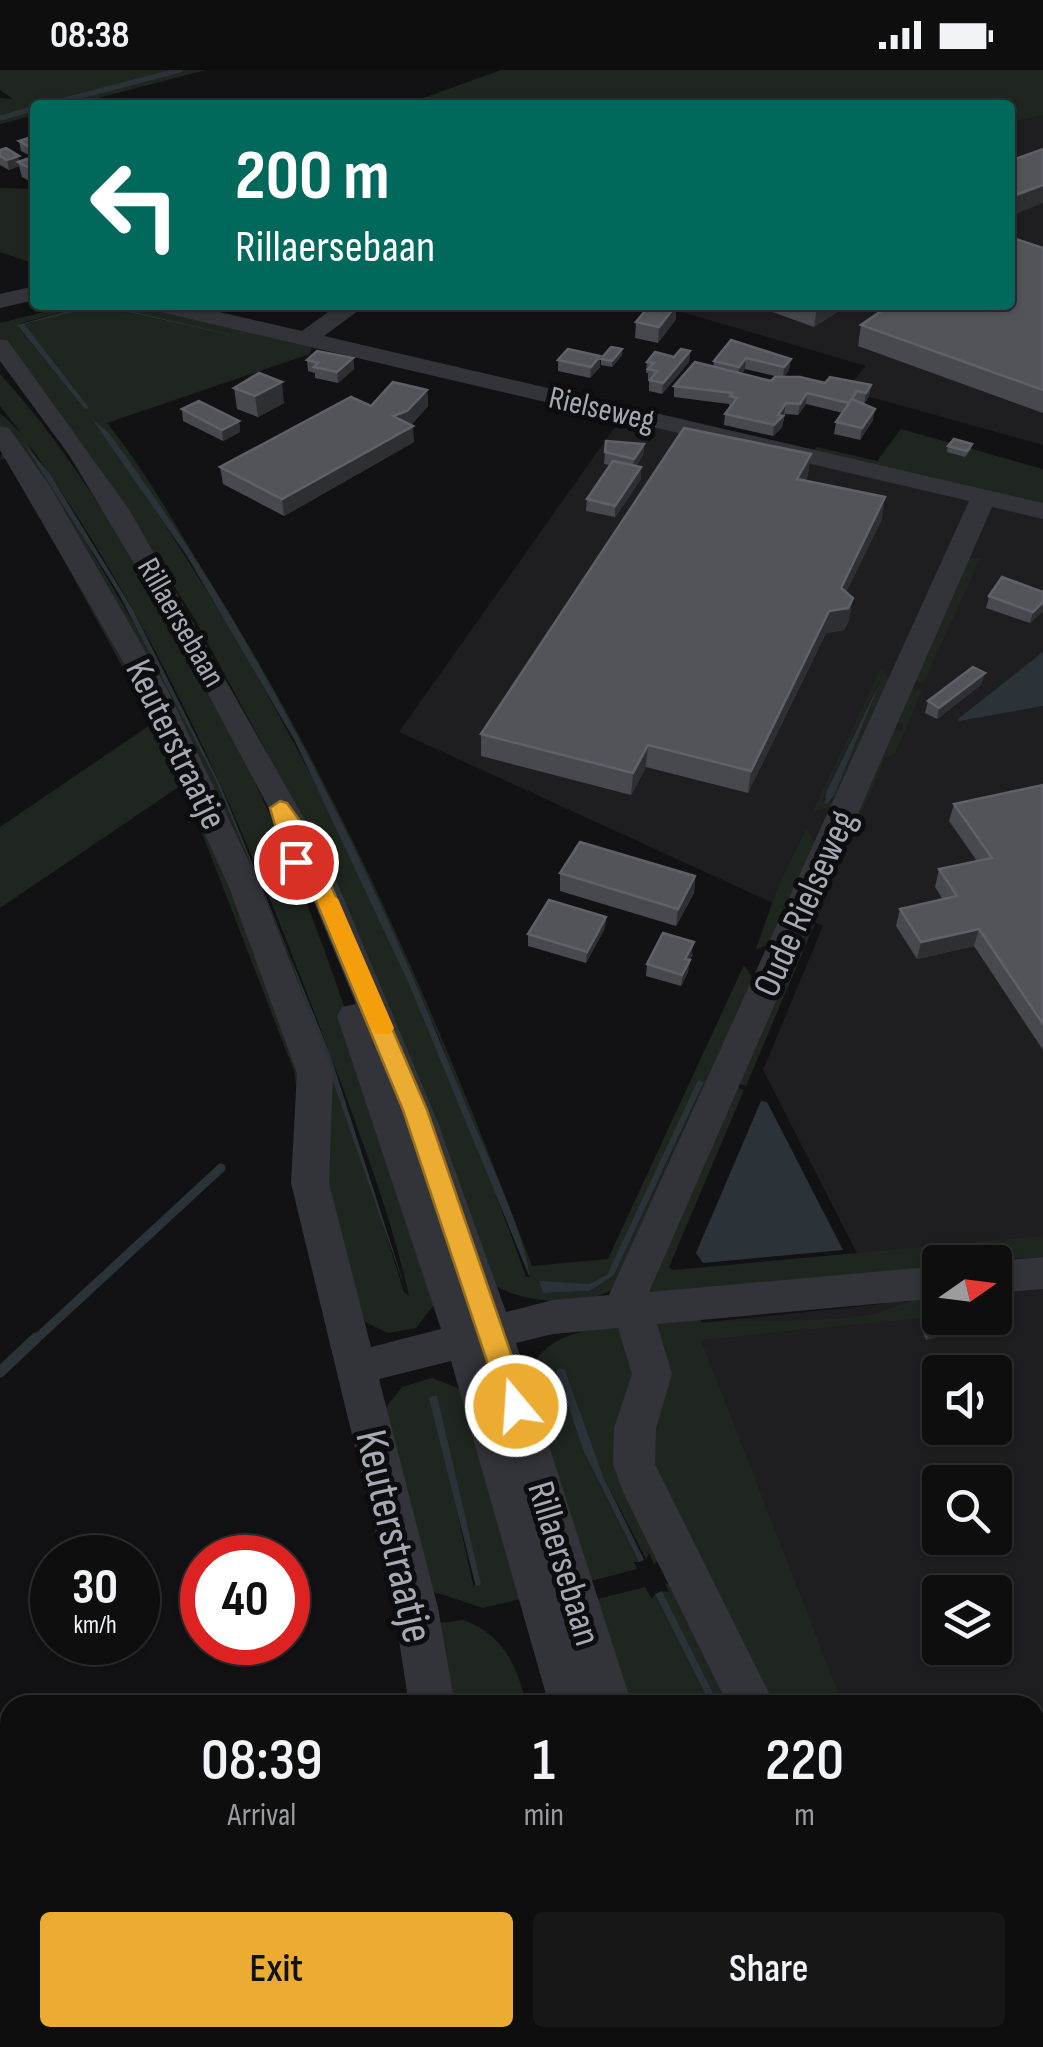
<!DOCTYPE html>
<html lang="en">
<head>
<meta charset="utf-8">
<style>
  :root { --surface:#0e0e0f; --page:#171718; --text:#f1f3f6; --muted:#9b9c9e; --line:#2e2e2f; --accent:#ecac32 }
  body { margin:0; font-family:"Sofia Sans Condensed",sans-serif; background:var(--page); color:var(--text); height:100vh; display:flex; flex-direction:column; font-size:38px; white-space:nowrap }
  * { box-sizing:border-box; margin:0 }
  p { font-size:32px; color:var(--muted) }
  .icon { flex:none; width:55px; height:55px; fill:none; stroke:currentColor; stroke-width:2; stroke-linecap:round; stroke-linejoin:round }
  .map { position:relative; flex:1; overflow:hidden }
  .details { position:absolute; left:0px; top:1625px; width:1045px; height:352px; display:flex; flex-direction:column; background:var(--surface); border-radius:30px 30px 0 0; box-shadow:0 2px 8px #0004,0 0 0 2px var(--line) }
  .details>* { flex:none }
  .banner { position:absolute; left:30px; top:30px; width:985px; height:210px; border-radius:10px; box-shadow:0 2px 8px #0004,0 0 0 2px var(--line); background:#00695c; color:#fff; overflow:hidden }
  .needle { width:65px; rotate:76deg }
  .controls { position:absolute; left:922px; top:1175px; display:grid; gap:20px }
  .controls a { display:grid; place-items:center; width:90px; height:90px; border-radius:10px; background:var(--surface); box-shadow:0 2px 8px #0004,0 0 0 2px var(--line); font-size:50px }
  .speed { position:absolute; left:30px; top:1465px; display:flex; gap:20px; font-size:50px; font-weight:700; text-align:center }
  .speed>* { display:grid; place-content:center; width:130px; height:130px; border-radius:50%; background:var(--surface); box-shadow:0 2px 8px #0004,0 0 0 2px var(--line); line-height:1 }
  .speed small { font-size:25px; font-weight:400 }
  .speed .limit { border:15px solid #d22; background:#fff; color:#111 }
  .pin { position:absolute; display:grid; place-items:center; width:85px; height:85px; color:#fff; margin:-42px; border:5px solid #fff; border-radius:50%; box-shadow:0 2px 10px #0007 }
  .me { position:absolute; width:110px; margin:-55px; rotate:342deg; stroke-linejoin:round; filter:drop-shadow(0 0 8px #0008) }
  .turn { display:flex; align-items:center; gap:35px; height:210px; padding:0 40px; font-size:45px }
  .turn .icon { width:130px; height:130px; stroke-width:2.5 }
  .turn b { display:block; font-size:70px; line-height:85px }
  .eta { display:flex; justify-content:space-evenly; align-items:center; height:170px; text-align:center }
  .eta b { font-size:60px; font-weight:600; line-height:70px }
  .button { display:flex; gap:20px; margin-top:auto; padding:20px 40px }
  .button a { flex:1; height:115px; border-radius:10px; background:var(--accent); color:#111; font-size:40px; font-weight:600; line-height:115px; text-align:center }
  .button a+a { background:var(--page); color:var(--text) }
  .status { display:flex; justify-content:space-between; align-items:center; height:70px; padding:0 50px; background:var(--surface); direction:ltr }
  .status svg { height:28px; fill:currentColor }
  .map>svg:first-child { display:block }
</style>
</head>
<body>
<div class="status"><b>08:38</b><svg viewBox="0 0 49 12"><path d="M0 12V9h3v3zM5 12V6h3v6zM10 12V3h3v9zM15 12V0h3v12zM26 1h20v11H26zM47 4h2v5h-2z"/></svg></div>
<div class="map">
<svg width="1043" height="1977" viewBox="0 0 1043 1977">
  <rect width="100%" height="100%" fill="#121214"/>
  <!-- built -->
  <g fill="#1e1e21" fill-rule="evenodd">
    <polygon points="1043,40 1043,375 845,320 866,296 658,235 1010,235 1010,47"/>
    <path d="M622 347 1043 447V1977H911L909 1968H1035V1635H809L668 1256 883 1234 763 1000 823 856 399 662ZM940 1192H995V1248H940ZM940 1302H995V1358H940ZM940 1412H995V1468H940ZM940 1522H995V1578H940Z"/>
  </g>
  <!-- green -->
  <g fill="#1f261f" fill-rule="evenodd">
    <polygon points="0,0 206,0 71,35 35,35 35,45 0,54 0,28 13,29 0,20"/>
    <polygon points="501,0 1043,0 1043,45 1010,52 1010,35 404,35"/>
    <polygon points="0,118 35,119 35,194 0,182"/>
    <path d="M71 235H89L21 253 18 257 87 340 23 254 98 236 203 259 105 235H142L312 274 310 284 107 353C145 400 174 453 206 505 343 723 441 955 532 1196L608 1189 744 895 756 914 611 1221C578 1236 528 1234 496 1216L266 681 196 551 115 422 0 268V253ZM92 349 142 409 178 464 325 718 438 965 531 1207H526C418 904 282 610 92 349ZM704 1013 614 1205 590 1221 544 1223 540 1213 589 1214 607 1205Z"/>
    <path d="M0 304C57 366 100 435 144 507 201 602 253 701 295 803 350 941 392 1085 441 1225L416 1258 388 1263 359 1249 254 822 22 383 0 356V343L21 363 0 336ZM27 372C155 550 244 755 321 960 353 1046 389 1136 409 1226L404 1222 359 1077 290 887 215 709 153 586Z"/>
    <polygon points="901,359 1043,399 1043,436 812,382 817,377 877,391"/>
    <polygon points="2,382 16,389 34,418 157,636 260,872 308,1007 301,1077 303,1127 405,1542 421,1635 410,1635 407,1591 296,1110 298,1030 294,1001 183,714 0,838 0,757 153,653 8,388 0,390"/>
    <polygon points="967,488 980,489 923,614 914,609"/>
    <path d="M881 599 892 613 837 735 813 741ZM880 612 832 732 822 731 878 613Z"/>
    <polygon points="909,620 922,620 895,684 885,688 746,1016 736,1013 892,659 902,661 904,654 895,651"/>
    <polygon points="806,759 818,777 775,873 756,879 777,819"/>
    <polygon points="735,1017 744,1020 669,1197 673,1200 1043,1166 1043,1187 940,1192 940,1197 647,1224"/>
    <path d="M926 1228 940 1231V1246L701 1270 843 1635H770L653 1406 652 1253 700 1249 702 1253C758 1248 813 1254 869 1245 892 1241 905 1230 926 1228Z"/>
    <path d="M617 1256 637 1291 660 1490 654 1494 649 1483 646 1489 603 1406 565 1300 559 1298 556 1302 584 1382 639 1492H634L637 1499 583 1513 527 1316C535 1268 575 1261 617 1256Z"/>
    <path d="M432 1308 463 1320 532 1526 483 1538 431 1521 383 1341 402 1317ZM432 1326 437 1327 478 1517 473 1515Z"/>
    <polygon points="665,1513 670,1515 737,1635 719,1635 662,1521 669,1522"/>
    <polygon points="645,1517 652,1529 655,1524 711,1635 619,1635 589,1531"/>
    <path d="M464 1550C503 1565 518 1596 526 1635H445L440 1553Z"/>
    <polygon points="319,1968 565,1968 566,1977 315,1977"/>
    <polygon points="705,1968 825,1968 827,1977 707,1977"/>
  </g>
  <!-- water -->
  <g fill="#2b3339">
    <polygon points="89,235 105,235 253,270 99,236 24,254 89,338 85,339 17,255"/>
    <path d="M92 349 108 362C261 568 372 800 467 1038 486 1083 525 1164 530 1208L410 916 295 671 187 486Z"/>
    <polygon points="23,372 50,404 133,540 220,714 330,984 408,1227 290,887 215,709 119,524"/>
    <polygon points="1043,582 1043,636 959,651 958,649"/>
    <polygon points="880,612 834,726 825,735 826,723"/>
    <polygon points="698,1010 704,1012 614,1205 590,1221 543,1223 539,1211 589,1214 607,1205"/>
    <polygon points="761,1031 767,1032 843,1180 703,1193 696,1183"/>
    <polygon points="560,1298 565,1300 603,1406 644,1490 639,1492 584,1382 556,1301"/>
    <polygon points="432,1326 437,1326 481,1514 476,1517 429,1328"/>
    <polygon points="662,1521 719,1635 711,1635 655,1524"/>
  </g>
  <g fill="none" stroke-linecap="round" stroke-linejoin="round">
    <!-- stream-far2 -->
    <g stroke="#2b3339" stroke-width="5">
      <polyline points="46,35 180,0"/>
      <polyline points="0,48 35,38"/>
    </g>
    <!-- stream-far1 -->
    <polyline stroke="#2b3339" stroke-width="9" points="34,1271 221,1098"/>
    <!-- stream -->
    <polyline stroke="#2b3339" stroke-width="11" points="0,1302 36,1268"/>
    <!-- minor -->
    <g fill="#333439" fill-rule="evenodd">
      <polygon points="35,216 35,230 0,238 0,224"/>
      <polygon points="150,235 189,235 302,261 338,235 366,235 324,266 1043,433 1043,449 992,437 649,1222 940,1196 940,1228 657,1254 672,1304 656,1358 655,1394 775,1635 728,1635 623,1422 613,1394 614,1358 632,1304 618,1258 553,1264 516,1273 632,1635 549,1635 451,1291 379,1309 438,1538 455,1635 409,1635 394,1538 291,1113 297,1003 229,817 139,619 0,380 0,356 9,358 50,416 167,619 261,817 333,1003 329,1113 371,1277 441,1259 337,946 342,937 356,934 297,791 173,558 69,385 0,291 0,269 8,271 130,441 328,791 438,1053 506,1242 553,1230 609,1225 969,431 161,242"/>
      <polygon points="1043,1187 1043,1219 995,1223 995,1192 990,1192"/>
      <polygon points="278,1968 331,1968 327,1977 274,1977"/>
      <polygon points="637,1968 719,1968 721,1977 639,1977"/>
      <polygon points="842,1968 894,1968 897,1977 845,1977"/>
    </g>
  </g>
  <!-- wall -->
  <g fill="#48494f" fill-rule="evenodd">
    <polygon points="35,66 35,114 22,107 19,96 9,100 0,95 0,80 20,91 33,87 21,81 19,71"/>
    <polygon points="1043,178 1043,343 858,276 861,255 1010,235"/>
    <polygon points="753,235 848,235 814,257"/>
    <polygon points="676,249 658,273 635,268 636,252"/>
    <path d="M731 270 789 300 784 307 825 313 871 315 869 326 864 334 873 350 860 370 834 364 836 352 843 343 806 334 798 345 785 344 782 357 773 366 724 355 725 344 730 337 729 334 674 327V316L713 297 714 291ZM745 299 779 307 771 311 741 304Z"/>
    <polygon points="622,279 622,285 612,297 601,295 601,289"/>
    <polygon points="690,281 689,292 662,324 649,321 649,311 648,310 648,303 646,303 647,292 674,287"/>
    <polygon points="600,286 600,297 590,308 558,301 558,290"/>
    <polygon points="353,288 354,299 338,313 315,308 315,303 308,301 307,290"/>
    <polygon points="234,318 284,333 258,347 237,339"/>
    <polygon points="427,320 428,336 411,355 414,372 284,446 223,414 220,397"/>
    <polygon points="182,339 239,351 240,362 223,371 183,351"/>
    <polygon points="644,374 643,385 636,396 641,397 641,409 615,447 586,441 587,429 610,395 604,394 605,382"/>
    <polygon points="972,374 971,379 965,387 947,382 948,376"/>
    <polygon points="808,405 805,411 882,449 846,522 849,550 844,560 826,563 748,723 646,697 631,725 481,686 481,664"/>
    <polygon points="1043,522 1043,541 1030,553 986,538 989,526"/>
    <polygon points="982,614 937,649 925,643 928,631"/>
    <polygon points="1043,715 1043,980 974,876 917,889 896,856 900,839 943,830 935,817 939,799 977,791 949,751 954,734"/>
    <polygon points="560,803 695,806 694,823 676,856 560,821"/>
    <polygon points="606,847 605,858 586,893 528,876 528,864"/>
    <polygon points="693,884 689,890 688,902 681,916 646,906 647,894"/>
    <polygon points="924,1255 950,1259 948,1264 926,1270 922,1260"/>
  </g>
  <!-- shaded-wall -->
  <g fill="#2e2f33">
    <polygon points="19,86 19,96 9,100 7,90"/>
    <polygon points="1043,115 1043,133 1010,146 1010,127"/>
    <polygon points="676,235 676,249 658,273 659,257"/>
    <polygon points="820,235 848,235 814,257 817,237"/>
    <polygon points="622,279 622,285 612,297 612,291"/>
    <polygon points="690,281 689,292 662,324 663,313"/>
    <polygon points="600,286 600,297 590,308 591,297"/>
    <polygon points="353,288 354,299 338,313 337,302"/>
    <polygon points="746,288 745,299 738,308 739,297"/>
    <polygon points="791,289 789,300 783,308 784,297"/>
    <polygon points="282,312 284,333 258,347 255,326"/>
    <polygon points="871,315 869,326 864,334 866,323"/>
    <polygon points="427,320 428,336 408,358 393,346"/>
    <polygon points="807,323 806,334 798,345 800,334"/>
    <polygon points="786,333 782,357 773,366 774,355 778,345"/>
    <polygon points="875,339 873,350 860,370 862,358"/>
    <polygon points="239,351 240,362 223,371 222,360"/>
    <polygon points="413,356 414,372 284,446 282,429"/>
    <polygon points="644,374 643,385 633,400 634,389"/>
    <polygon points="811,384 808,405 794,430 797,409"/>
    <polygon points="641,397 641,409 615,447 615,436"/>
    <polygon points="885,427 882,449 837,540 853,528 849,550 844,560 826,563 748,723 751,701"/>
    <polygon points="1043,532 1043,541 1030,553 1033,542"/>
    <polygon points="985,603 982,614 937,649 939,638"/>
    <polygon points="648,675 646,697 631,725 633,703"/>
    <polygon points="695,806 694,823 676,856 678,839"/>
    <polygon points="606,847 605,858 586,893 587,882"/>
    <polygon points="979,859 974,876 917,889 921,872"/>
    <polygon points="694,872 688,902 681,916 685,889"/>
    <polygon points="950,1259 948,1264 926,1270 928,1265"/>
    <polygon points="1043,1877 1043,1885 1035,1887 1035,1880"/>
  </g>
  <!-- building -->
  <g fill="#52545a" stroke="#5f6168" stroke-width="2.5">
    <polygon points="35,66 35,80 19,71"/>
    <polygon points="6,78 19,86 7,90 0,86 0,80"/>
    <polygon points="1043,79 1043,115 1010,127 1010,91"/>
    <polygon points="35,86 35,101 18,92"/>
    <polygon points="1010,167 1043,178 1043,320 861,255 890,235 1010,235"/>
    <polygon points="650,235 676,235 659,257 636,252"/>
    <polygon points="731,270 791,289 784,297 746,288 739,297 714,291"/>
    <polygon points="611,277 622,279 612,291 601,289"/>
    <polygon points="568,279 600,286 591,297 558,290"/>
    <polygon points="681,279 690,281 663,313 650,310 657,301 648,299 654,293 647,292 655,282 674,287"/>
    <polygon points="317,281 353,288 337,302 314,297 318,293 307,290"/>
    <polygon points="695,292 771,311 775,307 800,307 825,313 830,307 871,315 866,323 857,321 849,333 807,323 800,334 786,333 778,345 783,346 774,355 725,344 737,328 730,326 732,323 674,316"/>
    <polygon points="259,303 282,312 255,326 234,318"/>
    <polygon points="393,312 427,320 407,341 393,346 413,356 282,429 220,397 351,327 371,336"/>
    <polygon points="852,329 875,339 862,358 836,352"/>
    <polygon points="199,331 239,351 222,360 182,339"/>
    <polygon points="684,358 811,384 797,409 885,427 841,518 853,528 848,538 829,541 751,701 648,675 633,703 481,664"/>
    <polygon points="954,369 972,374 967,381 948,376"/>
    <polygon points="606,371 644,374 634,389 605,382"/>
    <polygon points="613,391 641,397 615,436 587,429"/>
    <polygon points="1002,507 1043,522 1043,532 1033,542 989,526"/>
    <polygon points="973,597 985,603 939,638 928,631"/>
    <polygon points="1043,715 1043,954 979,859 921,872 900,839 957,826 939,799 992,788 954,734"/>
    <polygon points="580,772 695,806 678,839 560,803"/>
    <polygon points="549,830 606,847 587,882 528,864"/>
    <polygon points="663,863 694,872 685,889 690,890 682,905 647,894"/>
    <polygon points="945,1249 950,1259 928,1265 924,1255"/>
    <polygon points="1043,1747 1043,1877 1035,1880 1035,1749"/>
  </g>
  <!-- route -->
  <polygon fill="#ecac32" stroke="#997020" stroke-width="2.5" points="280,731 287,733 308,762 427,1040 529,1336 525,1345 506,1345 502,1336 403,1040 302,797 289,796 286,792 270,738"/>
  <!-- slow -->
  <polygon fill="#f59e0b" points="327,822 338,829 394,958 390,964 375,964 371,958 317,829"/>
  <g text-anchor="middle" stroke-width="10" stroke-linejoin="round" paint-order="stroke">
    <!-- far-street labels -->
    <g font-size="32" fill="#a4a9b4" stroke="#0d0d0f">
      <text transform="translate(602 338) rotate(13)" y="11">Rielseweg</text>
      <text transform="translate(182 552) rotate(60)" y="11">Rillaersebaan</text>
    </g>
    <!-- street labels -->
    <g font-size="38" fill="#a4a9b4" stroke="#0d0d0f">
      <text transform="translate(177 674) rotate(64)" y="13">Keuterstraatje</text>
      <text transform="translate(804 833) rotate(-66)" y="13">Oude Rielseweg</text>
      <text transform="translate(565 1493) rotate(73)" y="13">Rillaersebaan</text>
    </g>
    <!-- near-street labels -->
    <g font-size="45" fill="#a4a9b4" stroke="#0d0d0f">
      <text transform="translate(396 1466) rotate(77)" y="16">Keuterstraatje</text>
    </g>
  </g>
</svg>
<div class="controls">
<a><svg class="needle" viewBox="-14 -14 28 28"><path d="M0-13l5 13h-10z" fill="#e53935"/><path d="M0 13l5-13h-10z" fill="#9b9c9e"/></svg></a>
<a><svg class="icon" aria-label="sound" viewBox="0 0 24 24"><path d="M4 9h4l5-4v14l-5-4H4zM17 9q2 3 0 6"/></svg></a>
<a><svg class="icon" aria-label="search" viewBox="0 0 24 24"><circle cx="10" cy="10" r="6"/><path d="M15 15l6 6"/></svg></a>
<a><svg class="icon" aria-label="layers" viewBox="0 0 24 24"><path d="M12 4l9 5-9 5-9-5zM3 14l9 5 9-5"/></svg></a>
</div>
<div class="speed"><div>30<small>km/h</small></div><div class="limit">40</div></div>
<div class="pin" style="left:296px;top:792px;background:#d93025"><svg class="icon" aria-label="arrive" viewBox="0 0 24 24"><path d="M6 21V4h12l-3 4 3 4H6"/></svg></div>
<svg class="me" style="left:516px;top:1336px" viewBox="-20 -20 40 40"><circle r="17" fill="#ecac32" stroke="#fff" stroke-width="3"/><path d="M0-11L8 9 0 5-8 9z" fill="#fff"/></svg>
<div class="banner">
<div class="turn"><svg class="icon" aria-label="left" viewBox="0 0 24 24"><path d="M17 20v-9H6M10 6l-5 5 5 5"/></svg><div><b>200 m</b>Rillaersebaan</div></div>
</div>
<section class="details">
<div class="eta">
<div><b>08:39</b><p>Arrival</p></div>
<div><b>1</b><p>min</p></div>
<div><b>220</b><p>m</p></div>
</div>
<div class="button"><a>Exit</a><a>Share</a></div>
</section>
</div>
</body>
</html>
